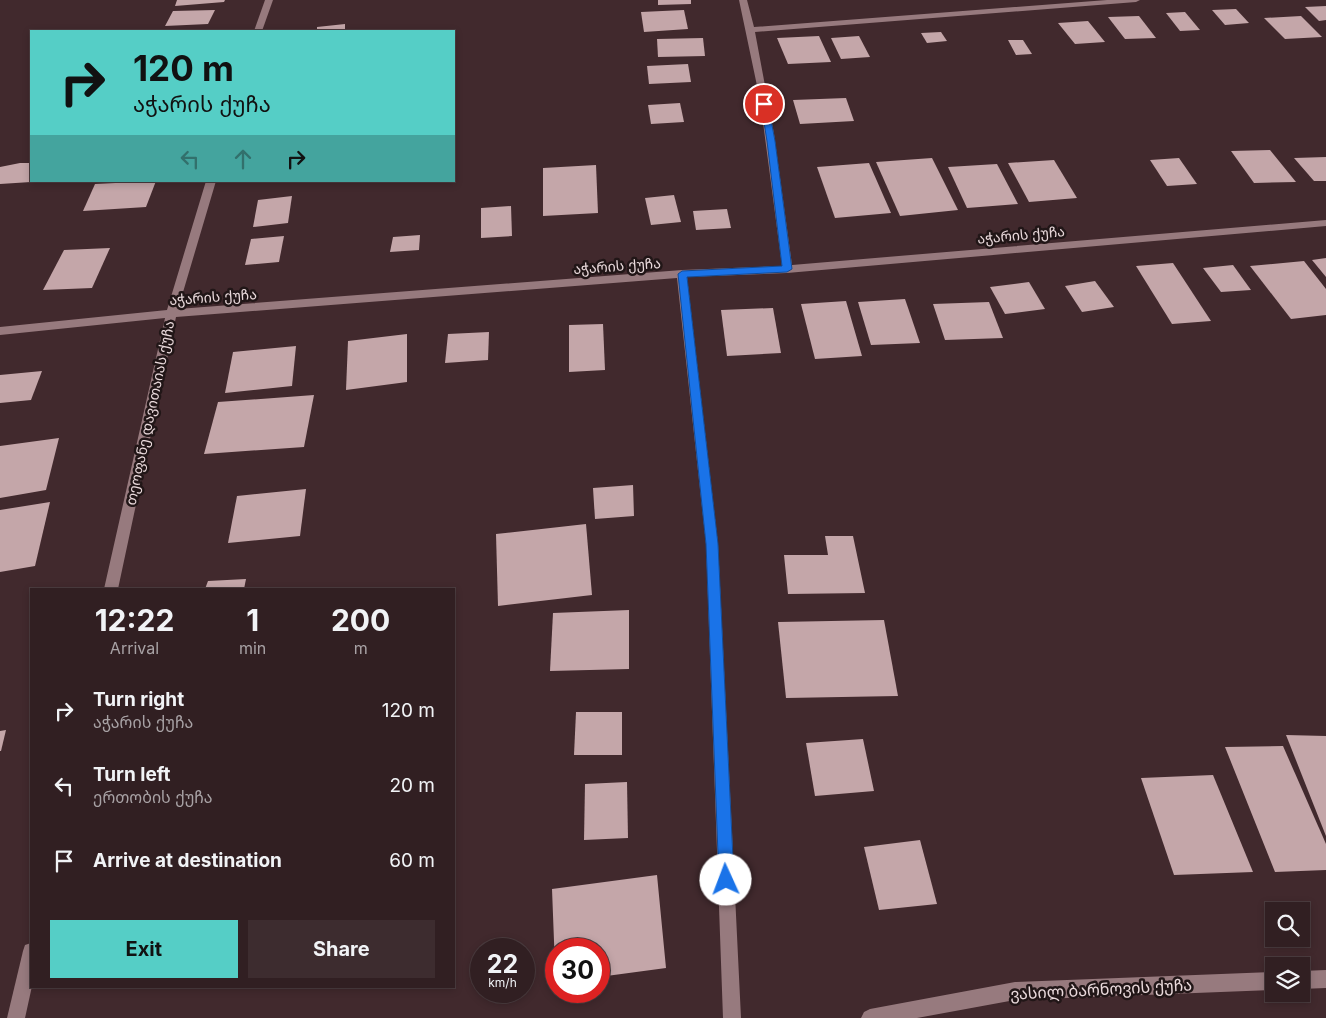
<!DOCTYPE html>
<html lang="en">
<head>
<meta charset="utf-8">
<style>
  :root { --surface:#311f22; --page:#3d2c2f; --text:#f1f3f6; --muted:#a8a2a5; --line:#4c3d40; --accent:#55cec6 }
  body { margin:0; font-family:Inter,"Noto Sans Georgian",sans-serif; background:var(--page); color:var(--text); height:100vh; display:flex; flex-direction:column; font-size:19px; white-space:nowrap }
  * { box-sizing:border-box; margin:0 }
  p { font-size:16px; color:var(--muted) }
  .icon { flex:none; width:28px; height:28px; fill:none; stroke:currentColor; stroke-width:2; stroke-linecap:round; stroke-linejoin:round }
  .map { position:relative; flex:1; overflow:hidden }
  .sheet { position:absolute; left:30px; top:588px; width:425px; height:400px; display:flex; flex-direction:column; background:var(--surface); border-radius:0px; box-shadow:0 2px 8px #0003,0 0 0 1px var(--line) }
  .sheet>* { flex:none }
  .guide { position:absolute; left:30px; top:30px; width:425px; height:152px; border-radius:0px; box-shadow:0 2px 8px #0003,0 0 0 1px var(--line); background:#55cec6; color:#111; overflow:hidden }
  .tools { position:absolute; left:1265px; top:902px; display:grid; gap:10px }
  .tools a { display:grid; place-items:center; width:45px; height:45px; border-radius:0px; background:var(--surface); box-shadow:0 2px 8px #0003,0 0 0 1px var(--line); font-size:25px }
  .speed { position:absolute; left:470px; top:938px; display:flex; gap:10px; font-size:25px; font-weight:700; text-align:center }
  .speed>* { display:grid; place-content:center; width:65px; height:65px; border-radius:50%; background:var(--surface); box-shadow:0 2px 8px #0003,0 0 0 1px var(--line); line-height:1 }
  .speed small { font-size:12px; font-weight:400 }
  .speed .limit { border:8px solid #d22; background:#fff; color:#111 }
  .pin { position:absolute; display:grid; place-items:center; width:42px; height:42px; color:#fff; margin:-21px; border:2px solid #fff; border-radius:50%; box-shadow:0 1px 5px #0007 }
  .me { position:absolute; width:55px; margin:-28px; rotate:358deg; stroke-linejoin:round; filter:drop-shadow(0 0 4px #0008) }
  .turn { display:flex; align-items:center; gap:18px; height:105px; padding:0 20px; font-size:22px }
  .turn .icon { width:65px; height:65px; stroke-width:2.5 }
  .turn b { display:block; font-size:35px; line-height:42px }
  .lanes { display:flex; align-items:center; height:48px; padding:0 20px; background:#0003; justify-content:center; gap:25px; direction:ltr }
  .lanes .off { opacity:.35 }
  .eta { display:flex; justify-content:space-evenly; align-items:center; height:85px; text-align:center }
  .eta b { font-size:30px; font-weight:700; line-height:35px }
  .primary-button { display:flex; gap:10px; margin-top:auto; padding:10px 20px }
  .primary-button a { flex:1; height:58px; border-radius:0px; background:var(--accent); color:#111; font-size:20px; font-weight:700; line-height:58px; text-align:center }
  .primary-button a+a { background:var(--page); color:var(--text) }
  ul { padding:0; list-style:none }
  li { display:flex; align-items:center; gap:15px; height:75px; padding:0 20px }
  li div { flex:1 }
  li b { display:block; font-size:19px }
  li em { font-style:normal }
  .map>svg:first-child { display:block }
</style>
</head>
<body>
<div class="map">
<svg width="1326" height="1018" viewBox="0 0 1326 1018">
  <rect width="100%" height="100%" fill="#41292d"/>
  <!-- building -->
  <g fill="#c4a6a9">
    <polygon points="177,0 225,0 224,2 175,6"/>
    <polygon points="658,0 691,0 691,4 658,5"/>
    <polygon points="1326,6 1326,20 1319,21 1305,7"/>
    <polygon points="1236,9 1249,23 1225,25 1212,10"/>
    <polygon points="215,10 208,24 165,26 173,11"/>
    <polygon points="684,10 688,29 644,32 641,12"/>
    <polygon points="1185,12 1200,30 1180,31 1166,13"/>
    <polygon points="1139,16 1156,38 1125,39 1108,17"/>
    <polygon points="1301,16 1322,37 1285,39 1264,18"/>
    <polygon points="1088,21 1105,42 1075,44 1058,23"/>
    <polygon points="345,24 345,31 317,31 317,27"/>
    <polygon points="941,32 947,41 927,43 921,33"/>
    <polygon points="819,36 831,62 788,64 777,38"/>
    <polygon points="859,36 870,57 841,59 831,38"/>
    <polygon points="703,38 705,56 658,57 657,39"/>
    <polygon points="1008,40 1023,40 1032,54 1016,55"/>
    <polygon points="688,64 691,82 649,84 647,66"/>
    <polygon points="846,98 854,121 800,124 793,100"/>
    <polygon points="680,103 684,122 651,124 648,105"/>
    <polygon points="1270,150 1296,182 1254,183 1231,151"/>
    <polygon points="1326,157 1326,181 1314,181 1294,158"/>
    <polygon points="932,158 958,210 900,216 876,162"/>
    <polygon points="1179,158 1197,184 1167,186 1150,160"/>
    <polygon points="1054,160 1077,198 1029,202 1008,163"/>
    <polygon points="20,163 31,163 31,182 0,184 0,167"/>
    <polygon points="869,163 891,213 835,218 817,167"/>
    <polygon points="997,164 1018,204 967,208 948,167"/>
    <polygon points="596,165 598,213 543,216 543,168"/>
    <polygon points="156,181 146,207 83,211 95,184"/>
    <polygon points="674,195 681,222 651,225 645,198"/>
    <polygon points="292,196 288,223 253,227 258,200"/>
    <polygon points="511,206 512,236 481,238 481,208"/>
    <polygon points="727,209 731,228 696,230 693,211"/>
    <polygon points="420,235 419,250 390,252 393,237"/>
    <polygon points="284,236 279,262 245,265 251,239"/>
    <polygon points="110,248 92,288 43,290 64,250"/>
    <polygon points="1326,258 1326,277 1312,260"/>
    <polygon points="1304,261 1326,289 1326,315 1291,319 1250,266"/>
    <polygon points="1173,263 1211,321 1172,324 1136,266"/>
    <polygon points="1233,265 1251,290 1221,292 1203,268"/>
    <polygon points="1095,281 1114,307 1082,312 1065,286"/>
    <polygon points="1029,282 1045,309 1005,314 990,287"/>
    <polygon points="905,299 920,343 871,345 858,302"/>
    <polygon points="846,301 862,356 815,359 801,304"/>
    <polygon points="989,302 1003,338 945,340 933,304"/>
    <polygon points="773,308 781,353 727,356 721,310"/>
    <polygon points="603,324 605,370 569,372 569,325"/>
    <polygon points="489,332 488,360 445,363 448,334"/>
    <polygon points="407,334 407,382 346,390 348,341"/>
    <polygon points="296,346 292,386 225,393 233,352"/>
    <polygon points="42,371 31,400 0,403 0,375"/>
    <polygon points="314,395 304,447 204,454 218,402"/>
    <polygon points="59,438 46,490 0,498 0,446"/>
    <polygon points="633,485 634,516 595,519 593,488"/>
    <polygon points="306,489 300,536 228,543 237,496"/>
    <polygon points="50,502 35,566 0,572 0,510"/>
    <polygon points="586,524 592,595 498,606 496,534"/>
    <polygon points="825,536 853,536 865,593 788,594 784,555 828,555"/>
    <polygon points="246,579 244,589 205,589 208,581"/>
    <polygon points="629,610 629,669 550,671 553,613"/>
    <polygon points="884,620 898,696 786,698 778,622"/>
    <polygon points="576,712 622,712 622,755 574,755"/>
    <polygon points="6,730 1,751 0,751 0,731"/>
    <polygon points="1286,735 1326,736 1326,836"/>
    <polygon points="863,739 874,791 815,796 806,743"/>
    <polygon points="1283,746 1326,844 1326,870 1275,872 1225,747"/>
    <polygon points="1213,775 1253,872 1174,875 1141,778"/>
    <polygon points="627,782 628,838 584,840 585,784"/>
    <polygon points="920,840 937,904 879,910 864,847"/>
    <polygon points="657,875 666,968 599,977 599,949 556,949 556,967 555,967 552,889"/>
  </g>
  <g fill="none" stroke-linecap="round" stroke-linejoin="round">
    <!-- minor -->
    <g fill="#977a7e" fill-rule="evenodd">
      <polygon points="265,0 273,0 262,31 254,31"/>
      <polygon points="739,0 747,0 754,27 1107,0 1140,0 1136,2 755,32 774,134 792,265 1326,220 1326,226 787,273 687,277 718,544 741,1018 723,1018 706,544 677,278 176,317 118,589 104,589 165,318 0,335 0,327 167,310 206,181 216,181 178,309 682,270 782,266 760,100"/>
      <polygon points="31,943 32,986 25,1018 7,1018 23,951 25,945"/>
      <polygon points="1326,970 1326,988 1301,989 1301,971"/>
      <polygon points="1274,972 1274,990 1015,1000 917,1018 861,1018 864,1012 870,1009 1015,982"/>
    </g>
  </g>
  <!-- route -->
  <polygon fill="#1a73e8" stroke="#114b97" points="764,101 768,104 775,141 792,269 787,272 687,277 718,544 734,880 732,885 726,887 721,885 719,880 706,544 678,274 682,271 782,266 767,141 761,104"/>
  <g text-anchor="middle" stroke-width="5" stroke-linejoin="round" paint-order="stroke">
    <!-- street labels -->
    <g font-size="14" fill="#e9d9db" stroke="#211617">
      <text transform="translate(1021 235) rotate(-5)" y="5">აჭარის ქუჩა</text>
      <text transform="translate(617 266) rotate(-4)" y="5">აჭარის ქუჩა</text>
      <text transform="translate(213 297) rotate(-4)" y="5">აჭარის ქუჩა</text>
      <text transform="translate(150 413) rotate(-78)" y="5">თეოფანე დავითაიას ქუჩა</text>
    </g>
    <!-- near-street labels -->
    <g font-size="16" fill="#e9d9db" stroke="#211617">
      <text transform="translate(1101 989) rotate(-3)" y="6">ვასილ ბარნოვის ქუჩა</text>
    </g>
  </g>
</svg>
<div class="tools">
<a><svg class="icon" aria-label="search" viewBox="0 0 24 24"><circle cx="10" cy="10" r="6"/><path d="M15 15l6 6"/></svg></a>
<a><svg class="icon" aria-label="layers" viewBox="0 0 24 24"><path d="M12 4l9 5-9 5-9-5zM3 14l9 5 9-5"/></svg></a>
</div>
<div class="speed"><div>22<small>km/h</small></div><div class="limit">30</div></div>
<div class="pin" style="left:764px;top:104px;background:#d93025"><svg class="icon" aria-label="arrive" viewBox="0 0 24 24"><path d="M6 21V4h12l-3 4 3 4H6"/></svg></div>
<svg class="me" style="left:726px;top:880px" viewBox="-20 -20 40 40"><circle r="19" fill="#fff"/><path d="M0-13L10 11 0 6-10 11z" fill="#1a73e8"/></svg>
<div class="guide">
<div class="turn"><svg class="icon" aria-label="right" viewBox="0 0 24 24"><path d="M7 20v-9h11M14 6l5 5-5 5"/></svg><div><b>120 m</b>აჭარის ქუჩა</div></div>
<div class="lanes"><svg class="icon off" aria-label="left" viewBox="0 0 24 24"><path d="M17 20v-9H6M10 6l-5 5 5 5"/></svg><svg class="icon off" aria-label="ahead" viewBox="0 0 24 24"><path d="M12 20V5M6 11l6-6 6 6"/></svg><svg class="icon" aria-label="right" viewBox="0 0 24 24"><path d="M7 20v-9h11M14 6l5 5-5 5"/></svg></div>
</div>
<section class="sheet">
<div class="eta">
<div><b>12:22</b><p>Arrival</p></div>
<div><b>1</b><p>min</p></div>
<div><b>200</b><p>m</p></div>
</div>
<ul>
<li><svg class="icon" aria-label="right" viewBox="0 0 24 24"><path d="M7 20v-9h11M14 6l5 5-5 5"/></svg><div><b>Turn right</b><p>აჭარის ქუჩა</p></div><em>120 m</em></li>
<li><svg class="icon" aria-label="left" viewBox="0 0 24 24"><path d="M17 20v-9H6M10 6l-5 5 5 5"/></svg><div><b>Turn left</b><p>ერთობის ქუჩა</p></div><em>20 m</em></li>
<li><svg class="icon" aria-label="arrive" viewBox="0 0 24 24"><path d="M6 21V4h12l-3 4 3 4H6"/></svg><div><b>Arrive at destination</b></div><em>60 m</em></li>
</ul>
<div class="primary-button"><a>Exit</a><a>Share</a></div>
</section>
</div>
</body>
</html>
